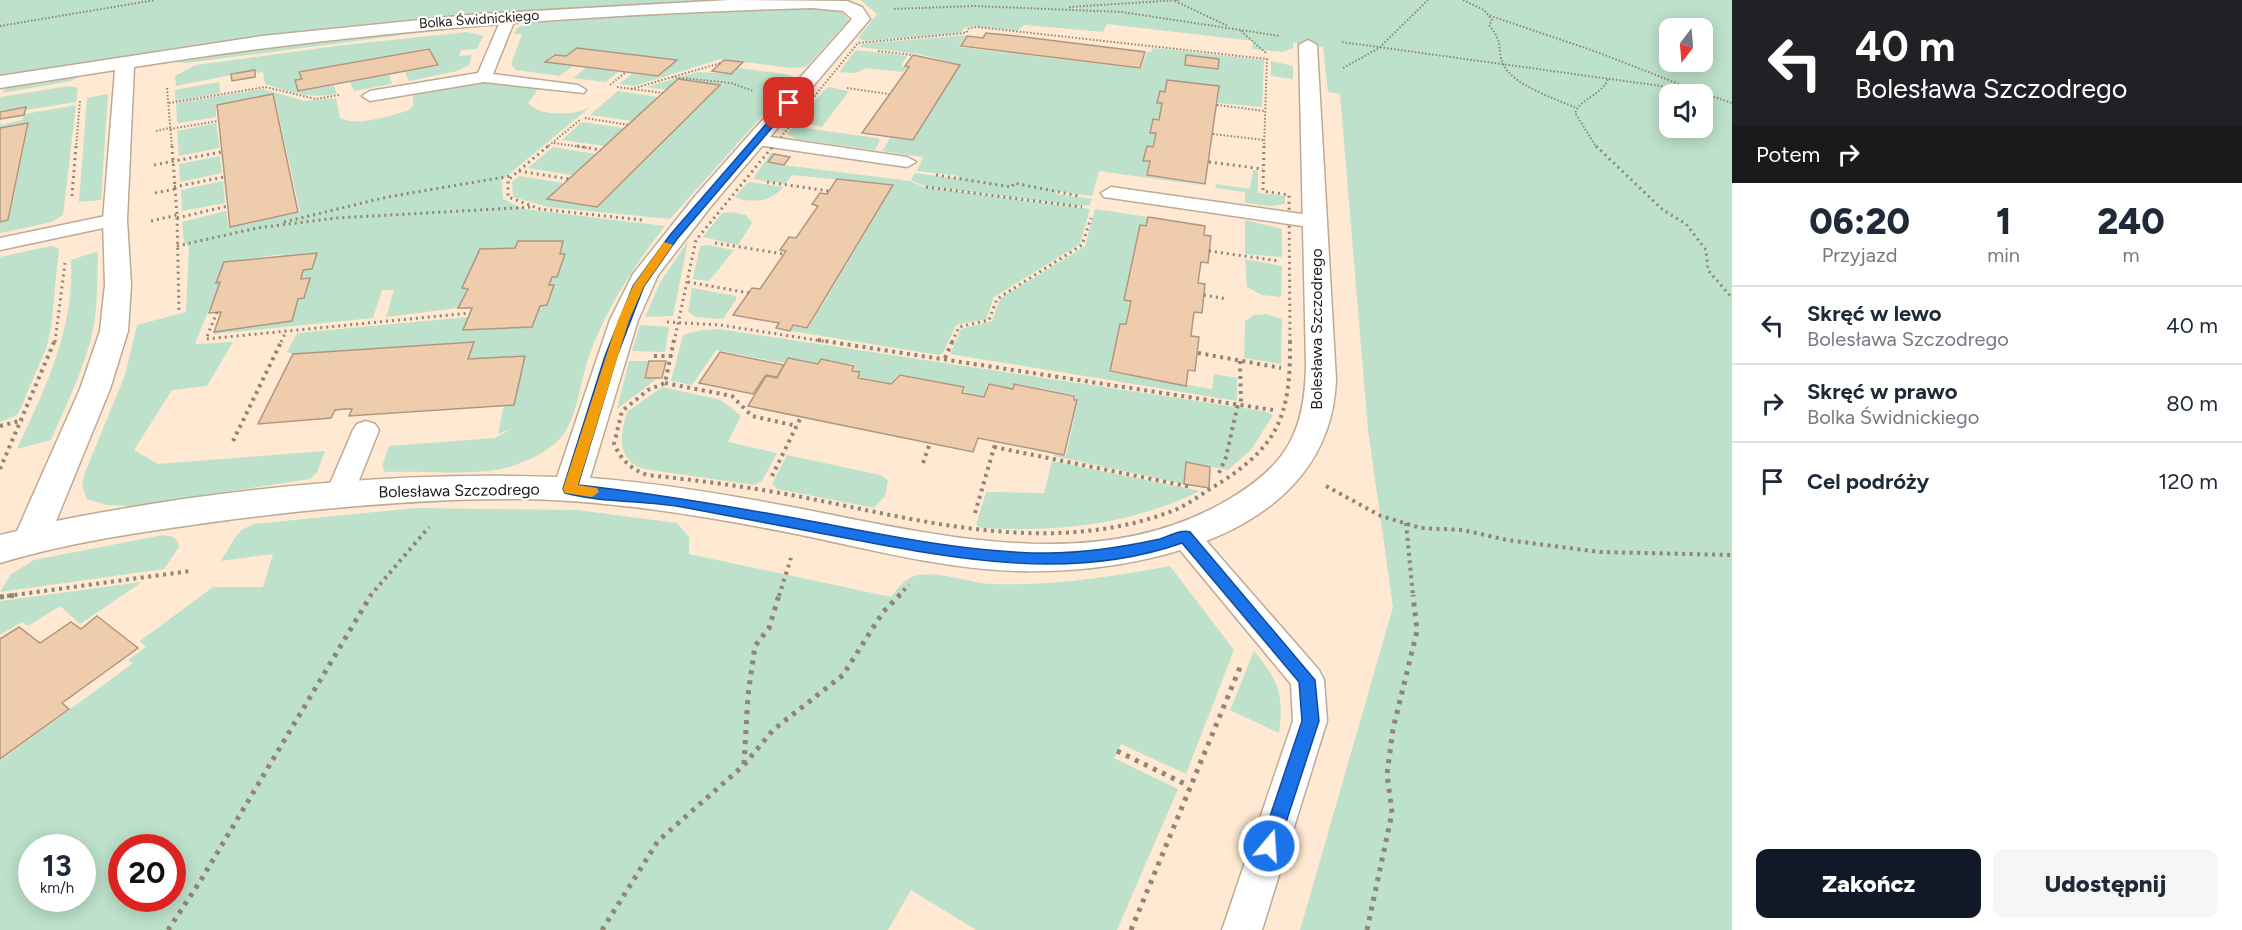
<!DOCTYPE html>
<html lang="pl">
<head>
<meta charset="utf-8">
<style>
  :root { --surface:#fff; --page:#f6f6f7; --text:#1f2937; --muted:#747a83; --line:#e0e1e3; --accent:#111827 }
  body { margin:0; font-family:Figtree,sans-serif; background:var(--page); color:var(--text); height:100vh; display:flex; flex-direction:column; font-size:22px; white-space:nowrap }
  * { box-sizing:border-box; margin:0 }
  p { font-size:20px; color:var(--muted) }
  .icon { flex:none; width:33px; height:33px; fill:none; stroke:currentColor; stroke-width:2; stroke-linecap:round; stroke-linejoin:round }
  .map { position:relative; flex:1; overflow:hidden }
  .drawer { display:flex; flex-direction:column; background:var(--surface); width:510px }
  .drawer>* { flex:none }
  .top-card { background:#202124; color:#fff; overflow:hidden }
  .needle { width:39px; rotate:196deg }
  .buttons { position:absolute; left:1659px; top:18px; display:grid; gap:12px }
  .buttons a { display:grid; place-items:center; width:54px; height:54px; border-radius:12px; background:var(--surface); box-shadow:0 3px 15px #0003; font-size:30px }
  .speed { position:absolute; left:18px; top:834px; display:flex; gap:12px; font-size:30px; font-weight:700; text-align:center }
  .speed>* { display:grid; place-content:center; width:78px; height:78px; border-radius:50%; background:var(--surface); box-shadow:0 3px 15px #0003; line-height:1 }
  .speed small { font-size:15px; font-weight:400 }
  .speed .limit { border:9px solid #d22; background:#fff; color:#111 }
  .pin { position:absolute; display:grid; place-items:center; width:51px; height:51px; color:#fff; margin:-26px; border-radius:12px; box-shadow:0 3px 9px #0006 }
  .me { position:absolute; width:66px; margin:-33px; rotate:18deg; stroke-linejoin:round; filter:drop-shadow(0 0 4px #0008) }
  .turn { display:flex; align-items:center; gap:21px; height:126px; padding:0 24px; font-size:27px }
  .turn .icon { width:78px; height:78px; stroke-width:2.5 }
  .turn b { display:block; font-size:42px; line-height:51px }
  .then { display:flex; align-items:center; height:57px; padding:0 24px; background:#0003; gap:12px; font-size:22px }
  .eta { display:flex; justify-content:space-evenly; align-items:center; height:102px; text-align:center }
  .eta b { font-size:36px; font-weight:800; line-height:42px }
  .primary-button { display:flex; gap:12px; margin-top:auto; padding:12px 24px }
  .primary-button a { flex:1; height:69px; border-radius:12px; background:var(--accent); color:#fff; font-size:24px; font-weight:800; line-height:69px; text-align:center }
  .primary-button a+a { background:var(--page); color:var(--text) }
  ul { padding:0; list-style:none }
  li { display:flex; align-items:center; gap:18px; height:78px; padding:0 24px; border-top:2px solid var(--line) }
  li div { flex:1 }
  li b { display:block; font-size:22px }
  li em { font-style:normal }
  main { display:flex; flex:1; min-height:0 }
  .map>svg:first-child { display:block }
</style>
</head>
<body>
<main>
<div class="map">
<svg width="1732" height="930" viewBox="0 0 1732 930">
  <rect width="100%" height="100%" fill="#ffe9d2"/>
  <!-- green -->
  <g fill="#bde1ca" fill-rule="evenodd">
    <path d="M0 0H739C595 5 452 13 309 30 206 43 103 61 0 77Z"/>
    <path d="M860 0H1732V930H1300L1393 607 1368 430 1340 94 1328 92 1323 47 1293 43V48L1283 52 1252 49 1253 41 1107 24 1103 32 1024 25 1018 31 971 26 964 28 961 33 865 41 858 38 877 14ZM1670 28H1702V62H1670ZM1670 94H1702V128H1670Z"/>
    <polygon points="821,8 843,13 849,20 806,67 790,68 721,59 634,86 619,84 632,74 659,77 677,60 577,48 566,56 554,54 544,62 573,66 560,76 516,70 511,64 522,34 514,34 517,28 543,19"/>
    <polygon points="471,26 186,63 173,62 294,42"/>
    <path d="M467 32 483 36 477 49 461 50 459 56 472 55 469 65 457 71 409 81 405 72 439 66 429 48 298 72 301 79 295 81 298 91 334 85 337 94C311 99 290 92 265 84L263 72 257 73 256 70 176 86 175 76 196 65 344 45Z"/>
    <polygon points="966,35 959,47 1141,69 1147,52 1151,52 1153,48 1264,60 1262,107 1218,103 1219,86 1167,80 1165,91 1159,91 1157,103 1162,104 1158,120 1153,119 1149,132 1155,134 1152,146 1146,146 1143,160 1149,162 1146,175 1207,186 1099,171 1092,196 1056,191 1056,194 1092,199 1090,205 1079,206 925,186 911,180 915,173 957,179 959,176 917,171 923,157 882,151 890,138 914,140 960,65 919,54 859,47 862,44"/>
    <polygon points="856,50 907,56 901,66 907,67 903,72 866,68 856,73 839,72"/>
    <polygon points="1271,61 1293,66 1293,79 1271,76"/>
    <polygon points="586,68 618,72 606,82 573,78"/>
    <polygon points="738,68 785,74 796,78 670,219 548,207 513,197 512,182 519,176 563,183 547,199 598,207 720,85 678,79 666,90 646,87 698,72 732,74"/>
    <polygon points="389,75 392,84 354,91 350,82"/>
    <polygon points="79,76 71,81 2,93 7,87"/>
    <polygon points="219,82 220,93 175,101 175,90"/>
    <path d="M484 82 535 87 537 91 528 103C540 117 575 116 590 107L502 180 503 199 524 209 665 226C633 267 606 308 588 359 581 380 577 414 565 432 554 449 530 460 512 466 483 476 418 471 385 472L382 466 389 446 495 438 513 428 498 434 503 409 505 406 514 405 525 356 468 359 474 342 293 354 287 352 297 333 468 317 464 330 532 327 540 306 548 305 554 285H549L552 277H557L565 254H560L563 241H519L515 248 463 288 468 289 458 308 386 317 394 290H382L373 318 214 334V332L292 321 298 299 304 298 309 278 301 279 303 270 312 269 316 253 283 257V254L224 262 216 282H220L195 344 233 342 207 386 172 390 134 450 158 464 325 451 317 472 310 479 131 506 107 505 87 499 82 486 84 475 125 375 137 325 186 312 189 247 184 242 182 222 226 211 229 228 300 212 274 94 216 105V117L180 123 177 122 176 103 262 89 305 101 336 98 340 118C357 127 388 116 407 111L413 106V96L420 91Z"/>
    <polygon points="69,86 78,88 76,102 26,110 26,107 0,111 0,97"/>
    <polygon points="829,87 849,91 822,127 797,122 825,89"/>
    <polygon points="618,91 658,97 632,121 590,115"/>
    <polygon points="108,94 101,200 79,202 87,98"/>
    <polygon points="76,105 63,215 52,222 0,233 0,223 9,220 29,123 0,128 0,119 1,125 22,120 25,114"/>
    <polygon points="582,122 624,128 605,146 562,140"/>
    <polygon points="216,123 220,148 179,156 177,131"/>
    <polygon points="797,127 877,138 880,140 875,150 796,139 787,134 792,128"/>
    <polygon points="553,147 596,154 572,175 528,168"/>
    <polygon points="771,153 775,153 768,163 910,181 924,187 1090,209 1080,244 994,297 986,319 956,325 943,353 939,355 791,331 793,326 808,329 894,185 792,175 785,184 753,179"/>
    <polygon points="220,156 222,173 180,182 179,164"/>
    <polygon points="1253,170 1258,171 1258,193 1285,196 1285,204 1272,206 1245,203 1245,192 1215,188 1216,184 1250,189"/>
    <polygon points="223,181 225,203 182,211 181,190"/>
    <path d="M751 182 783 187C772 202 751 204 735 197L747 183Z"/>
    <polygon points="1095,209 1148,217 1146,225 1140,225 1124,300 1130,301 1125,324 1120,323 1109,372 1212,389 1214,374 1237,378 1237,401 950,354 961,329 992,321 1000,299 1085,246"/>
    <polygon points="731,212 746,215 752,223 738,245 703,237 722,213"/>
    <polygon points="1245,220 1282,229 1282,257 1245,254"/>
    <polygon points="688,241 673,316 645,317 661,281"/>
    <polygon points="707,245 734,250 709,281 693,279 700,246"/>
    <polygon points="51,246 59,248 51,328 46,349 19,412 15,416 0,422 0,257"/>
    <path d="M98 251C97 273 98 296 95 317 89 360 68 400 51 440L17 449C45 389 75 328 71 260Z"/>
    <polygon points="1245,259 1282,266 1281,297 1262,295 1247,287"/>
    <polygon points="692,288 736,296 736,300 723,319 696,317 688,312"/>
    <polygon points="1266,314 1282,319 1281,364 1244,358 1245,321 1254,315"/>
    <polygon points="640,325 669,327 665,352 632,351"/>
    <polygon points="719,329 1237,407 1268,412 1273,415 1251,450 1228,470 1186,462 1184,484 1054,456 1054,454 1066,456 1078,400 1075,400 1075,395 1013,383 1012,388 987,384 984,396 964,392 965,387 899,374 890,383 859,377 862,372 854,370 856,365 820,359 818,363 788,358 784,363 716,350 692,385 671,381 683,335 701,330"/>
    <polygon points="629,361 648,361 644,379 658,378 617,409"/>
    <path d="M662 387 721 400 741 416 728 442 777 453 762 481 754 485 644 469C616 460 620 434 627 412Z"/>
    <polygon points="787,455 880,475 888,480 885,496 874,508 777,489 772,484"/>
    <path d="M1052 461 1200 491C1130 525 1059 532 982 528L976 525 986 492 1044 493Z"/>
    <path d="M415 508 577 510 677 523 689 537V554L891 597C898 587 906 577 919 575 943 571 968 583 992 584 1052 586 1110 577 1170 566L1234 650 1186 774 1121 744 1114 758 1178 789 1117 930H976L911 890 888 930H0V761L133 663 128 660 146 647 140 641 213 587H263L273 554 221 561 234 539 241 530 254 524ZM32 848H82V898H32ZM122 848H172V898H122Z"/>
    <polygon points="163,535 173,537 178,542 179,547 164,569 0,592 11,574 34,560"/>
    <polygon points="142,582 80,624 60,606 28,626 22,622 0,635 0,601"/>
    <path d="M1254 651C1279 681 1284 695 1279 733L1230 710Z"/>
  </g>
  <!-- building -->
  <g fill="#efccac" stroke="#ad9783" stroke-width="1.5">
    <polygon points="986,33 1016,36 1145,52 1140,68 961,46 967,36 983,38"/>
    <polygon points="577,48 677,60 658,76 545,62 555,55 566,56"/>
    <polygon points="429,49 438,65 298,91 295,80 302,79 299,72"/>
    <polygon points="913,55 960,65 913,140 862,133 909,67 905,66"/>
    <polygon points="1186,55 1219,59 1218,69 1185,65"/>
    <polygon points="724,60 743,62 731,74 712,71"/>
    <polygon points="255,70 255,77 232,81 231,74"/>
    <polygon points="678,79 720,85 597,207 547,199"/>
    <polygon points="1167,80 1219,86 1205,184 1147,175 1150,161 1143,161 1147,146 1153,147 1156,133 1150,133 1153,119 1159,120 1162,103 1157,103 1160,91 1165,92"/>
    <polygon points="273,94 298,212 230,227 217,105"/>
    <polygon points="26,107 24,115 0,119 0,112"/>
    <polygon points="28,123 8,220 0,222 0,128"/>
    <polygon points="774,154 790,157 784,165 768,162"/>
    <polygon points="837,179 893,185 807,328 793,325 790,331 776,328 779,323 733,315 752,288 760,289 786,251 780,250 789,237 796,238 818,206 812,204 820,193 827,194"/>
    <polygon points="1148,217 1205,226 1204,235 1211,236 1208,263 1201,262 1198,283 1205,284 1202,313 1194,312 1191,336 1199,337 1195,371 1188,370 1186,386 1110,371 1120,324 1126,324 1131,301 1124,300 1140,225 1146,226"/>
    <polygon points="518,241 563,241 560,254 565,254 557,277 552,277 549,285 554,285 547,305 540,306 532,327 463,330 472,308 458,308 468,289 462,288 480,249 515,248"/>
    <polygon points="317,253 312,269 303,270 301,279 310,278 304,298 298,299 292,321 214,332 221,312 209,313 220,282 216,283 224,262"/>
    <polygon points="474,342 468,359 525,356 514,405 349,416 352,409 345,409 335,410 331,418 258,424 293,354"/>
    <polygon points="720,352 784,365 777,377 766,375 753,394 699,383"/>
    <polygon points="788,358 818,364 821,359 854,366 852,371 860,372 858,378 891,384 900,375 964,387 962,393 984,397 989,384 1013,389 1014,384 1074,396 1074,400 1077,400 1064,455 978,438 973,452 748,406 766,376 777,378"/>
    <polygon points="649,361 666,361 662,378 645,378"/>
    <polygon points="1186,462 1210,467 1209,488 1184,484"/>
    <polygon points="97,616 138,648 62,703 69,709 0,759 0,639 19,627 40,643 71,622 81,629"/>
  </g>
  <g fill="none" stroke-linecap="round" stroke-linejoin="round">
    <!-- service casing -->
    <g stroke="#beaa94" stroke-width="3">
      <g id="service">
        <polygon points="509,13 516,17 493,74 578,85 586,90 584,93 484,82 370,101 362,96 370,91 478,73 502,17"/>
        <polygon points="756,135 907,157 916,162 907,167 750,144 747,140"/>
        <polygon points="1111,187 1316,216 1323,218 1326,222 1323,226 1316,228 1104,197 1101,193"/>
        <polygon points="115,214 122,216 125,220 122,224 0,250 0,238"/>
        <polygon points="366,421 375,424 379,430 354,493 350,500 340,503 330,500 326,493 353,430 357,424"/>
        <polygon points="1185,525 1195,528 1319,670 1324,680 1327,721 1262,930 1222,930 1293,721 1291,684 1175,544 1170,536 1175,528"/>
      </g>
    </g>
    <!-- minor casing -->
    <g stroke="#beaa94" stroke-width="3">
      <path id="minor" d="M729 0 847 1 862 7 870 19 712 205 658 275 638 320 590 478C659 483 729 495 797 508 936 535 1100 578 1231 498 1288 464 1305 430 1306 365L1299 45 1308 40 1317 45 1336 380C1330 535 1142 574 1018 571 943 569 869 549 796 534 706 516 616 501 524 499 427 498 331 507 235 519 155 530 77 540 0 563V535L17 531 80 389 100 331 105 285 103 220 115 70 0 88V76L262 36 479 14ZM812 8 843 11 852 19 696 195 633 274 610 320 557 477C393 471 217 489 56 521L110 389 128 331 131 285 127 220 134 67C359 31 585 14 812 8Z"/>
    </g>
    <!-- path-far3 -->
    <g stroke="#938474" stroke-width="2" stroke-dasharray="1.5 2" stroke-linecap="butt">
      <path d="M1463 0 1484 10 1492 20 1489 25C1505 45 1496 47 1503 64 1512 85 1558 100 1577 108"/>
      <polyline points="1175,1 1228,26"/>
      <polyline points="1069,7 1179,0"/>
      <polyline points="894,9 974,6 1122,12 1280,36"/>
      <polyline points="0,26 155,0"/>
      <polyline points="1241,31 1267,54"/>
      <polyline points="1342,42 1697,91 1597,52 1488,15"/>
      <polyline points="878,51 912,55"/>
      <polyline points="1343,68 1379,48 1428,0"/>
      <polyline points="672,77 731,83 753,91"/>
      <polyline points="610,85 626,72"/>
      <polyline points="617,87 663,93"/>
      <polyline points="167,88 172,148"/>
      <polyline points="847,88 889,94"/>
      <polyline points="631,89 721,63"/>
      <polyline points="1697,91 1732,103"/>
      <polyline points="169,103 265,87 316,99 339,95"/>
      <polyline points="1217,105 1265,111"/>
      <polyline points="585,118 629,125"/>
      <polyline points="170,129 218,121"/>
      <polyline points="156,131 170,128"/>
      <polyline points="1213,134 1264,140"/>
      <polyline points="554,143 588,148"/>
      <polyline points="76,148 80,101"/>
      <polyline points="546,148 581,119"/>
      <polyline points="772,148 858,43 966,33 969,28 977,27 1267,59 1264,148"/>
      <path d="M1597 148 1575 113C1582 97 1601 96 1608 79"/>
    </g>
    <!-- path-far2 -->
    <g stroke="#938474" stroke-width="3" stroke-dasharray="2 4" stroke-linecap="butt">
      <polyline points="172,146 177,215 179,312"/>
      <polyline points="548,146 508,180 508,197 540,209 642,220"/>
      <polyline points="577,146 601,150"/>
      <polyline points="1264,146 1263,191 1289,195 1290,342"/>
      <polyline points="1596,146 1663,210 1686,224 1706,250 1708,270 1732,298"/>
      <polyline points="1209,162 1263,169"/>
      <polyline points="154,165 221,152"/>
      <polyline points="519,171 569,179"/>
      <polyline points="936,175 1012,187 1014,183 1079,196"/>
      <polyline points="767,182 829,191"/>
      <polyline points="174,187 224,177"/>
      <polyline points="926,187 1082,207"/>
      <polyline points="155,193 175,189"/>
      <polyline points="72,196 76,146"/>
      <polyline points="177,218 228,206"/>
      <polyline points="151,221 177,215"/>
      <polyline points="284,222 387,197 511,176"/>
      <polyline points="715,243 784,254"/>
      <polyline points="177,246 257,228 336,218 533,207"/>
      <polyline points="1209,251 1279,261"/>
      <polyline points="688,282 749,293"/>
      <polyline points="1204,295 1227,299"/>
      <polyline points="217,312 206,339 470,313"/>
      <polyline points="667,322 720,325 828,342"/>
      <polyline points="55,342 65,263"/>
      <polyline points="281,342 286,332"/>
      <polyline points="674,342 696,240 773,146"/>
      <polyline points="952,342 959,327 989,320 997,299 1082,245 1091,218"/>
    </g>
    <!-- path-far1 -->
    <g stroke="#938474" stroke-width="4" stroke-dasharray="3 4.5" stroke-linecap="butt">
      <path d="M674 340 665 383 648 390 622 411 614 444C621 460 631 469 647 475 706 481 764 489 822 501 939 525 1059 555 1175 510 1187 505 1199 496 1210 489 1278 448 1291 418 1290 340"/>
      <polyline points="818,340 1273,410"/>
      <polyline points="1198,353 1281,368"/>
      <polyline points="654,356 672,356"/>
      <polyline points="945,358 953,340"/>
      <polyline points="1240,361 1241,405"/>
      <polyline points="665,383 732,396 752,416 797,426"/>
      <polyline points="0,426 23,420"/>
      <polyline points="233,441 282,340"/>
      <polyline points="994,447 1191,487"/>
      <polyline points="923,463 930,443"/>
      <polyline points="0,469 55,340"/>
      <polyline points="1219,473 1226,457 1238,404"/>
      <polyline points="772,476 801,417"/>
      <polyline points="1326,486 1381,516 1421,528 1463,530 1507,540 1600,552 1732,555"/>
      <polyline points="975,513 996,441"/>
      <polyline points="1406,523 1413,596"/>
      <polyline points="7,596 190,571"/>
      <polyline points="370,596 429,527"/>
      <polyline points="779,596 791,558"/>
      <polyline points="898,596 909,585"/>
    </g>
    <!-- path -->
    <g stroke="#938474" stroke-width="5" stroke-dasharray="4 6" stroke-linecap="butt">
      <polyline points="0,597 17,595"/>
      <polyline points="1117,751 1189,786"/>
      <polyline points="744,764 748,695 755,646 769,628 779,595"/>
      <polyline points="168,930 201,880 371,595"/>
      <polyline points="602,930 658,841 744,765 773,730 843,675 883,612 900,595"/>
      <polyline points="1131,930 1241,665"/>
      <polyline points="1367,930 1392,813 1387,774 1393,729 1417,631 1413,595"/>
    </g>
    <!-- service -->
    <use href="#service" fill="#fff" fill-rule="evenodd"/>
    <!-- minor -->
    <use href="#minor" fill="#fff" fill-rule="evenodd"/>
  </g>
  <!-- route -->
  <path fill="#1a73e8" stroke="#114b97" stroke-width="1.5" d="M786 101 793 103 677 239 644 286 617 356 578 485C661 494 740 508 821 523 896 537 971 553 1047 553 1085 553 1123 547 1160 539 1170 536 1180 529 1190 532L1315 680 1319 721 1276 853 1269 856 1263 853 1260 846 1302 721 1299 682 1182 543C1074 581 960 560 851 539 795 528 738 518 682 507 644 500 602 503 565 493L563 489 605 356 633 286 670 235Z"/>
  <!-- slow -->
  <polygon fill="#f59e0b" points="664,242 673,245 644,286 629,320 578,485 597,488 599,492 592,497 565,493 563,489 618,320 633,286"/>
  <g text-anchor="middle" stroke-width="4.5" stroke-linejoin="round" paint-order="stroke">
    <!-- far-street labels -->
    <g font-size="14" fill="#201810" stroke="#fff">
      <text transform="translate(479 19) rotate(-4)" y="5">Bolka Świdnickiego</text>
    </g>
    <!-- street labels -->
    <g font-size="16" fill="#201810" stroke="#fff">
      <text transform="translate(1316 329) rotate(-90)" y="6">Bolesława Szczodrego</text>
      <text transform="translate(459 490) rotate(-1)" y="6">Bolesława Szczodrego</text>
    </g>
  </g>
</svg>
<div class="buttons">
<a><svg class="needle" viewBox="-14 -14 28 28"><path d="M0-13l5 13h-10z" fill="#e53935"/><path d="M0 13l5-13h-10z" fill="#747a83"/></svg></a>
<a><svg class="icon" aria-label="sound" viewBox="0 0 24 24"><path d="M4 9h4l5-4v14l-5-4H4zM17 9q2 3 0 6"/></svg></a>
</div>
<div class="speed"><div>13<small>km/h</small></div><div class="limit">20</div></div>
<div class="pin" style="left:789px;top:103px;background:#d93025"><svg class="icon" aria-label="arrive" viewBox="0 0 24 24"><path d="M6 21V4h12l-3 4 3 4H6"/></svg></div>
<svg class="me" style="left:1269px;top:846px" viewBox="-20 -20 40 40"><circle r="17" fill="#1a73e8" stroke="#fff" stroke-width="3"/><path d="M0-11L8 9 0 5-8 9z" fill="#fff"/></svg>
</div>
<section class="drawer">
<div class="top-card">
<div class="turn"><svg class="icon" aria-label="left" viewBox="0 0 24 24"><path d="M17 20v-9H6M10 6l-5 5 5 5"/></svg><div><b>40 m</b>Bolesława Szczodrego</div></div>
<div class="then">Potem<svg class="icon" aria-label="right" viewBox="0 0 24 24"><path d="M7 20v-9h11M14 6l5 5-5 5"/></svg></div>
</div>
<div class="eta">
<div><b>06:20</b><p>Przyjazd</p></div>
<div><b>1</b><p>min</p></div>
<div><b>240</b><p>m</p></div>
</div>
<ul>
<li><svg class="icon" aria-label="left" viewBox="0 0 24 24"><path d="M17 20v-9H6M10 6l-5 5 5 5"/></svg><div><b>Skręć w lewo</b><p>Bolesława Szczodrego</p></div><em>40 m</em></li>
<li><svg class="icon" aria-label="right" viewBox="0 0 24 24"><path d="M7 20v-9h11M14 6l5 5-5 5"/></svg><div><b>Skręć w prawo</b><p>Bolka Świdnickiego</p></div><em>80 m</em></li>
<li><svg class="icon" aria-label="arrive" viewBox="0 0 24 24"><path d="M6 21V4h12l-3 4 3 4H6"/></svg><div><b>Cel podróży</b></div><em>120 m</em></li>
</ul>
<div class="primary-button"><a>Zakończ</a><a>Udostępnij</a></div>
</section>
</main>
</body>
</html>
